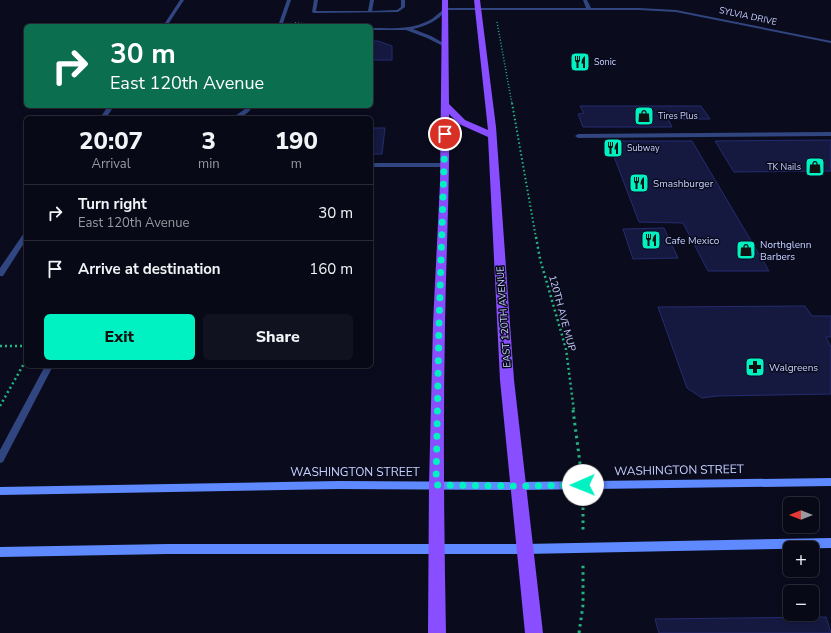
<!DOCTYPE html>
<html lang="en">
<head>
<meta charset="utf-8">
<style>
  :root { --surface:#080916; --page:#11121f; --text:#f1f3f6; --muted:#989aa1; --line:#292a35; --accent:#00f2c3 }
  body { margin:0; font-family:"Nunito Sans",sans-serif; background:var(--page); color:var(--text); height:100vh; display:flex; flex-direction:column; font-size:15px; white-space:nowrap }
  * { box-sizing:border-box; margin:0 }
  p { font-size:13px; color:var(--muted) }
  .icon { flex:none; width:22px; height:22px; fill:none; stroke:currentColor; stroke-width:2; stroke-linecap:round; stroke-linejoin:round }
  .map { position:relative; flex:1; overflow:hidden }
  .details { position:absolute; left:24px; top:116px; width:349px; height:252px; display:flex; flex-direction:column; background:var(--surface); border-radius:6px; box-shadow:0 2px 6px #0003,0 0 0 1px var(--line) }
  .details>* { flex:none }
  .top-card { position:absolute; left:24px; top:24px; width:349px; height:84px; border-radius:6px; box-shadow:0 2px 6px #0003,0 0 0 1px var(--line); background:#0b6e4f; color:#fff; overflow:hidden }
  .needle { width:26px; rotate:270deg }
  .controls { position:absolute; left:783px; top:497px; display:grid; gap:8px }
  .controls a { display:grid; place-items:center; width:36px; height:36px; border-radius:6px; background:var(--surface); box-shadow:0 2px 6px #0003,0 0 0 1px var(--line); font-size:20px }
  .pin { position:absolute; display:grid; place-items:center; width:34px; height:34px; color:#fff; margin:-17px; border:2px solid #fff; border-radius:50%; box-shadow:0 1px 4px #0007 }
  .me { position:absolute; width:44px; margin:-22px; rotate:269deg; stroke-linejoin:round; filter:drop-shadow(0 0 3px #0008) }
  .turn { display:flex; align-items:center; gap:14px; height:84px; padding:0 20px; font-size:18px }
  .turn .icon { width:52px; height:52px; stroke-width:2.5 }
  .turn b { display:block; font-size:28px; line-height:34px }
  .eta { display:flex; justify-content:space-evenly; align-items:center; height:68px; text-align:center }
  .eta b { font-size:24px; font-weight:800; line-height:28px }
  .cta { display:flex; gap:8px; margin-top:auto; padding:8px 20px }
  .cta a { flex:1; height:46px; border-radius:6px; background:var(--accent); color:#111; font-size:16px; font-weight:800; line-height:46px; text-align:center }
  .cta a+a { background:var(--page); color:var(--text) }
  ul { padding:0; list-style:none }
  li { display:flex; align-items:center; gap:12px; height:56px; padding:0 20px; border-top:1px solid var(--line) }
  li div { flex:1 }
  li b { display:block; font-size:15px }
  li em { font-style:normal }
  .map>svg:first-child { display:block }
</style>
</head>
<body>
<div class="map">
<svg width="831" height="633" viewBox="0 0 831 633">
  <rect width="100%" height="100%" fill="#0a0c1e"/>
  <!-- building -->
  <g fill="#151940" stroke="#252c6e">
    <polygon points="371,41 378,41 392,46 392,60 371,60"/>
    <polygon points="580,106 701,106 710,119 668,119 672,127 583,127 578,114 584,113"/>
    <polygon points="371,128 385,128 382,154 371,154"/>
    <polygon points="831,140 831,171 734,172 715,141"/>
    <polygon points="608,141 692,141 769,271 708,271 683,223 639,222"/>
    <polygon points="664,228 678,258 633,259 623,229"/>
    <polygon points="805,306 812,316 831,316 831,337 826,337 831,347 831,394 717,396 702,398 687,388 658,307"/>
    <polygon points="826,617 831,633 659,633 655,619"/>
  </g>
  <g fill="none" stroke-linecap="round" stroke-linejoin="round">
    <!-- path-far3 -->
    <g stroke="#24b682" stroke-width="1.5" stroke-dasharray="1 2" stroke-linecap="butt">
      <polyline points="497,22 512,104"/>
      <polyline points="295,23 308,24"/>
    </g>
    <!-- path-far2 -->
    <polyline stroke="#24b682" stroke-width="2" stroke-dasharray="1.5 2.5" stroke-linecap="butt" points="512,103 536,238"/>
    <!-- path-far1 -->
    <g stroke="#24b682" stroke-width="2.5" stroke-dasharray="2 3" stroke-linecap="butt">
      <polyline points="536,237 540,259 566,349 574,411"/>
      <polyline points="0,346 26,346"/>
      <polyline points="0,406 26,360"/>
    </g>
    <!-- path -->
    <g stroke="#24b682" stroke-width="3" stroke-dasharray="2.5 4" stroke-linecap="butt">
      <polyline points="573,410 581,471"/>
      <polyline points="583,501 583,530"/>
      <polyline points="579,633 583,605 583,563"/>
    </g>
    <!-- lane -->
    <g fill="#314680" fill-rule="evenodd">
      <polygon points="180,0 184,0 167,26 163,26"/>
      <polygon points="314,0 318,0 316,11 368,11 370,0 374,0 372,11 397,10 401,7 401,0 405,0 405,7 398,12 314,13 312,12"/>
      <polygon points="108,106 114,106 106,118 100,118"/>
      <polygon points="831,132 831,136 578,138 575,136 578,134"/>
      <polygon points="24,233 26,233 26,240 3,276 0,276 0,268"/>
    </g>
    <!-- street -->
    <g fill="#314680" fill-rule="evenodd">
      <polygon points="287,0 291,0 282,26 278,26"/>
      <path d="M583 0H587L591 8H639L676 10 831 41V43L676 12 639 10H447C437 21 427 26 413 29L431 36 447 45V46L445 47 427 38 406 30H371V28C390 28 411 30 428 21 435 18 440 11 446 8H586Z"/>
      <path d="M246 106H252C250 114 240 118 232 118L245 109Z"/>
      <polygon points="371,163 445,163 448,165 445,167 371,167"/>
      <polygon points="45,366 53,366 3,462 0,463 0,450"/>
    </g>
    <!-- secondary -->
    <g fill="#5e89ff" fill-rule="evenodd">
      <polygon points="831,478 831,486 518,490 339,489 0,495 0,487 339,481 518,482"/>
      <polygon points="831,538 831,548 525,554 168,554 0,557 0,547 168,544 525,544"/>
    </g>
    <!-- primary -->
    <path fill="#894eff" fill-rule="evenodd" d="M442 0H448L449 104 465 120 488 130 474 0H480L496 127 514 380 543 633H525L500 380 488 137 459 124 449 114C450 184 446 255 445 325 443 428 444 530 446 633H428L429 485 433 324 440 183Z"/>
  </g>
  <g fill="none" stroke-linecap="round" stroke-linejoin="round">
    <!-- route -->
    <polyline stroke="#00f2c3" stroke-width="7" stroke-dasharray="0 12.6" points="445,134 439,324 436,485 518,486 583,485"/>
  </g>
  <!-- icons -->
  <defs>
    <g id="restaurant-square" transform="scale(1)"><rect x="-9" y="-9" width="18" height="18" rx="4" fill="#00f2c3" stroke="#0a0c1e"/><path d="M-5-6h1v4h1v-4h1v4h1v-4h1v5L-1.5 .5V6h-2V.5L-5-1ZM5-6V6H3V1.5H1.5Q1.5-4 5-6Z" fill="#111"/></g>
    <g id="shop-square" transform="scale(1)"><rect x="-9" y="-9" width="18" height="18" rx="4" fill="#00f2c3" stroke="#0a0c1e"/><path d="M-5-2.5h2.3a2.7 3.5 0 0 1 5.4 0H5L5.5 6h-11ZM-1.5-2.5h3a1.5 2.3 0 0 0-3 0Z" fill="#111"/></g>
    <g id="pharmacy-square" transform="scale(1)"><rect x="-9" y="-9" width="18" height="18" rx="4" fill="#00f2c3" stroke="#0a0c1e"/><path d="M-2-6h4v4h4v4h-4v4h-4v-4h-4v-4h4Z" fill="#111"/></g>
  </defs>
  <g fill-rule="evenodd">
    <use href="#restaurant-square" x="580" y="62"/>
    <use href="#shop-square" x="644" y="116"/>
    <use href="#restaurant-square" x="613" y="148"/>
    <use href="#shop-square" x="815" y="167"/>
    <use href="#restaurant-square" x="639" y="183"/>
    <use href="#restaurant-square" x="651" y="240"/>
    <use href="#shop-square" x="746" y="250"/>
    <use href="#pharmacy-square" x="755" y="367"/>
  </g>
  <g text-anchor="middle" stroke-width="3" stroke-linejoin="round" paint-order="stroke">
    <!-- far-street labels -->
    <g font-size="9" fill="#c7d1ff" stroke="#0a0c1e">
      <text transform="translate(748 16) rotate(12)" y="3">SYLVIA DRIVE</text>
    </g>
    <!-- far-poi labels -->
    <g font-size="9" fill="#c7d1ff" stroke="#0a0c1e" text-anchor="start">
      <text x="594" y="65">Sonic</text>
      <text x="658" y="119">Tires Plus</text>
      <text x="627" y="151">Subway</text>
      <text x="801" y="170" text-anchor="end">TK Nails</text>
    </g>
    <!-- poi labels -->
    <g font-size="10" fill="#c7d1ff" stroke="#0a0c1e" text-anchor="start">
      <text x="653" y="187">Smashburger</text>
      <text x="665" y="244">Cafe Mexico</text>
      <text x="760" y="248">Northglenn<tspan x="760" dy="12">Barbers</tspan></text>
      <text x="769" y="371">Walgreens</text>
    </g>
    <!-- street labels -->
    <g font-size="10" fill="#c7d1ff" stroke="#0a0c1e">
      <text transform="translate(563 313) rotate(75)" y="4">120TH AVE MUP</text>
      <text transform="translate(503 317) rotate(-94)" y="4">EAST 120TH AVENUE</text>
    </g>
    <!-- near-street labels -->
    <g font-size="12" fill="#c7d1ff" stroke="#0a0c1e">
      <text transform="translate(679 470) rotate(-1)" y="4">WASHINGTON STREET</text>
      <text x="355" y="476">WASHINGTON STREET</text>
    </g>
  </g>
</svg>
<div class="controls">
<a><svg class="needle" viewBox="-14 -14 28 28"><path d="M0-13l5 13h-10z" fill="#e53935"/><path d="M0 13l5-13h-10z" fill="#989aa1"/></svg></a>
<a>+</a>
<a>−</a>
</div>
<div class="pin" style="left:445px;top:134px;background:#d93025"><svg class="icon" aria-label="arrive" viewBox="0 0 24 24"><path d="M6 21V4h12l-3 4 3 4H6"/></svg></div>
<svg class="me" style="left:583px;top:485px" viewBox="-20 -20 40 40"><circle r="19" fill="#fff"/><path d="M0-13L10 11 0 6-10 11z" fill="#00f2c3"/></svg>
<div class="top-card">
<div class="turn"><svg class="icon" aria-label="right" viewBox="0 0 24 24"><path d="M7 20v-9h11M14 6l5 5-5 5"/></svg><div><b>30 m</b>East 120th Avenue</div></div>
</div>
<section class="details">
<div class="eta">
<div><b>20:07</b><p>Arrival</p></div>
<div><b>3</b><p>min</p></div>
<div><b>190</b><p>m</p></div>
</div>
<ul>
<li><svg class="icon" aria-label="right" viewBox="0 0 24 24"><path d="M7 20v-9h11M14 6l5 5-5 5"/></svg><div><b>Turn right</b><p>East 120th Avenue</p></div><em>30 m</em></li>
<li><svg class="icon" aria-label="arrive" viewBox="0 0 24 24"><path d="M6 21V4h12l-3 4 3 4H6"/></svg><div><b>Arrive at destination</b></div><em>160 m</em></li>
</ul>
<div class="cta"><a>Exit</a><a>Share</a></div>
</section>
</div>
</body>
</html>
